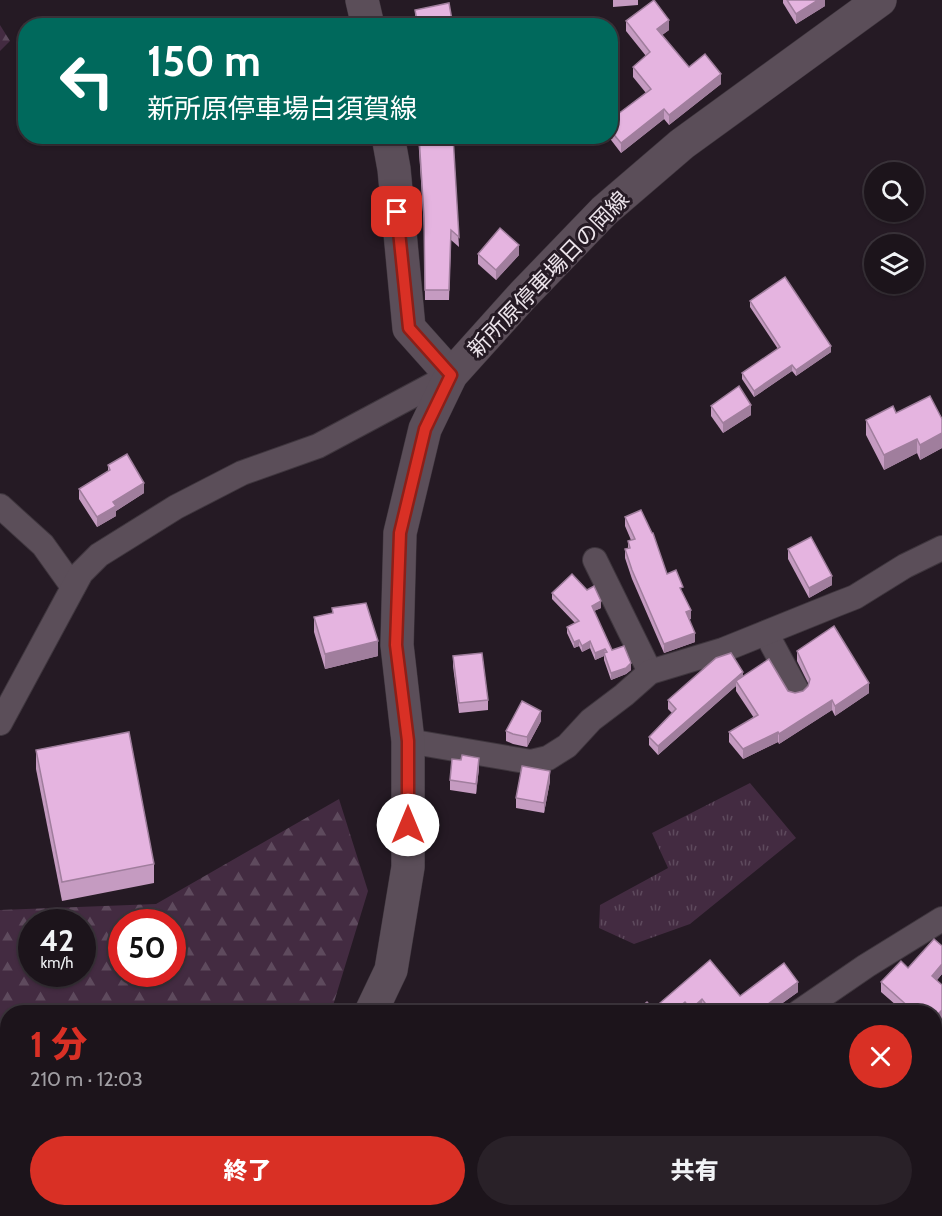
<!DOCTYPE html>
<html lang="ja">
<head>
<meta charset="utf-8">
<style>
  :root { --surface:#1c141b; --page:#292128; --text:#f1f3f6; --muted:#a09ea3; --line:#3a333a; --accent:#d93025 }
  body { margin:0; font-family:Cabin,"Noto Sans JP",sans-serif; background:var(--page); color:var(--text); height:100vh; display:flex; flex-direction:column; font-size:22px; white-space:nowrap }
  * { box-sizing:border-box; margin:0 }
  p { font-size:20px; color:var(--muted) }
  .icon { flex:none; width:33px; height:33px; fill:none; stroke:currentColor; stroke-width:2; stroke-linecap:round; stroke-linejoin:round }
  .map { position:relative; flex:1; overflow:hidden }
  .side { position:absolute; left:0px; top:1005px; width:942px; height:212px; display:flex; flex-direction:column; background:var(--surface); border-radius:24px 24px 0 0; box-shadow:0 2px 4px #0004,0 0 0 2px var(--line) }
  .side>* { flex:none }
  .banner { position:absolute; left:18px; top:18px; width:600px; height:126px; border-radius:24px; box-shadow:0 2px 4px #0004,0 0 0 2px var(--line); background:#00695c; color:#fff; overflow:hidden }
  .buttons { position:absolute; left:864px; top:162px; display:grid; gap:12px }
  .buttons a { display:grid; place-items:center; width:60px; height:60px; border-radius:50%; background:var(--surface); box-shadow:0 2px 4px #0004,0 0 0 2px var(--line); font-size:30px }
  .speed { position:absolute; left:18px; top:909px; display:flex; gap:12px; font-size:30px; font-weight:700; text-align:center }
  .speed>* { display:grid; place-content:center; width:78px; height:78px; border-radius:50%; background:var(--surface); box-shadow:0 2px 4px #0004,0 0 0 2px var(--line); line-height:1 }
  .speed small { font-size:15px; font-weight:400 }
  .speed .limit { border:9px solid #d22; background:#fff; color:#111 }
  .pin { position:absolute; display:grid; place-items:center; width:51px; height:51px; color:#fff; margin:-26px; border-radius:12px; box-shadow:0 3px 9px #0006 }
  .me { position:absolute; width:66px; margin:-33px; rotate:0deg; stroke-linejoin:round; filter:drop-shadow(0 0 4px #0008) }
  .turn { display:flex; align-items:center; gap:21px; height:126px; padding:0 30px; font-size:27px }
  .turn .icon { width:78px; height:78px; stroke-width:2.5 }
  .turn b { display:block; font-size:42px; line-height:51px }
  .round { display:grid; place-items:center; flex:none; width:63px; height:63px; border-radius:32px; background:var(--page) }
  .summary { display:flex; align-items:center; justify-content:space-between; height:102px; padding:0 30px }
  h1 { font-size:36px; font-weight:800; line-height:45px; color:var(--accent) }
  .cta { display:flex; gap:12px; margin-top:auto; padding:12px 30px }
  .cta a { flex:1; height:69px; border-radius:36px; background:var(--accent); color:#fff; font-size:24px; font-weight:800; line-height:69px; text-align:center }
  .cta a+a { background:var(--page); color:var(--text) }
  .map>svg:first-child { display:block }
</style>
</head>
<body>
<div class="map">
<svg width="942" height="1216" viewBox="0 0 942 1216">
  <defs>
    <pattern id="grass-tufts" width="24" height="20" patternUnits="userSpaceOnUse" patternTransform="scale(1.5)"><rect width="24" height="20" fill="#432b41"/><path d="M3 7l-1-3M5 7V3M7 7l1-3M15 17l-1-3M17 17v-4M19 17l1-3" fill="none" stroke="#5e4a5d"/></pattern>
    <pattern id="forest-firs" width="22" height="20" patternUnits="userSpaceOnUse" patternTransform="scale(1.5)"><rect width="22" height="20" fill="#432b41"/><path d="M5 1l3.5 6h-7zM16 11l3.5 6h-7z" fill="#5e4a5d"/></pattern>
  </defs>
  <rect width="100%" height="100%" fill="#251a24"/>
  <!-- grass -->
  <polygon fill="url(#grass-tufts)" points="750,783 796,838 690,924 634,944 599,928 600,905 668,868 652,833"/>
  <!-- forest -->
  <g fill="url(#forest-firs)" fill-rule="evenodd">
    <polygon points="0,25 10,41 0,51"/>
    <path d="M339 799 368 891 331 1012H8V1209H96L85 1216H0V910L156 904ZM32 922H82V974H32ZM122 922H172V974H122Z"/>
    <polygon points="942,1143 942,1216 891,1216 896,1209 934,1209 935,1153"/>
  </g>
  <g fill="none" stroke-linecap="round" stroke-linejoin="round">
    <!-- minor casing -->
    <g stroke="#3f363e" stroke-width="26">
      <g id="minor">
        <polyline points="0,506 43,545 73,587"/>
        <polyline points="595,560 650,672"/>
        <polyline points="766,633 796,689"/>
        <polyline points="0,723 81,573 99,555 176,507 242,473 318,446 451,375"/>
        <polyline points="408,741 531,762 548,758 567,746 591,720 624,695 650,672 723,650 837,604 855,597 905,566 942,548"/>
        <polyline points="799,1012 866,966 942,919"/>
        <polyline points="33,1216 47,1209"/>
      </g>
    </g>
    <!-- tertiary casing -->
    <g stroke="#3f363e" stroke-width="32">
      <polyline id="tertiary" points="809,1209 852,1216"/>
    </g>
    <!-- secondary casing -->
    <g stroke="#3f363e" stroke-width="34">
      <g id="secondary">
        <polyline points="362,0 368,26"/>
        <polyline points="388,136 394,169 409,328 451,375"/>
        <polyline points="371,1012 391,970 408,867 408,741 397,645 400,533 425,429 451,375 523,295 604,211 682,144 880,0"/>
        <polyline points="297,1216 299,1209"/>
      </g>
    </g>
    <!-- minor -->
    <use href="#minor" stroke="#5b4e59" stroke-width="24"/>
    <!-- tertiary -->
    <use href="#tertiary" stroke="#5b4e59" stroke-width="30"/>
    <!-- secondary -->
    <use href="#secondary" stroke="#5b4e59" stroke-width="33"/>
  </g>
  <!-- wall -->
  <g fill="#c59bc1">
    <polygon points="613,0 638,0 638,5 613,7"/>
    <polygon points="783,0 825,0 825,6 796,24 783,3"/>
    <polygon points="415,10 453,26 416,26"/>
    <polygon points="626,21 669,30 662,35 689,67 721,84 669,125 664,119 621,153 608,136 610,136 610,120 646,93 633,77 633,67 646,56 626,31"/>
    <polygon points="418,136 565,136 453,144 459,247 451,240 449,300 425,300 424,227"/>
    <polygon points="478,254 519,255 496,280 478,264"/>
    <polygon points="750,301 831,352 796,376 792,371 754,397 742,379 742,373 778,349 750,307"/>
    <polygon points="711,406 751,415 723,433 711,416"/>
    <polygon points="896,413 942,419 942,448 920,460 917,453 884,470 866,435 866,420"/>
    <polygon points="108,465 144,493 116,511 116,516 97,527 79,499 79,489 108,471"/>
    <polygon points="625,517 667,574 683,594 691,619 689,619 695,642 664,653 632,579 625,558 625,549 628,548 628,541 631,540 625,526"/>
    <polygon points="788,549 832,585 809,598 788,559"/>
    <polygon points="552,593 601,608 594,611 612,650 631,670 626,674 611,680 604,660 604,656 595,660 590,648 582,652 579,646 574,648 567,633 567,627 575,623 552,599"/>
    <polygon points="332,608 378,656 325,669 314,632 314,617 332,613"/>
    <polygon points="797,651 869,693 835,716 832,710 779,744 778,742 743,759 729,742 729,732 754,718 736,691 736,686 658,755 649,745 649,737 672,713 668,709 668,700 743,676 795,693 803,691 809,685 797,661"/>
    <polygon points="453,656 488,700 488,710 459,713 453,666"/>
    <polygon points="541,721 527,747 513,744 506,741 506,731"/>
    <polygon points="36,750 154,864 154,883 62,901 36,769"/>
    <polygon points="479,768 476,794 450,790 450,780"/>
    <polygon points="550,781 544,813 516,808 516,798"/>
    <polygon points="942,946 942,974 937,980 935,1027 934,1026 934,1012 904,1012 881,992 881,982 908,968"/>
    <polygon points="710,960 740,996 798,992 770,1012 705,1012 702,1009 699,1012 635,1012 653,1009"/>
    <polygon points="942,1065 942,1105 934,1097 934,1073"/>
  </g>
  <!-- shaded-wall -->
  <g fill="#a07e9d">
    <polygon points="818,0 825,0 825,6 796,24 796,14"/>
    <polygon points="669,20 669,30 657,39 657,29"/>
    <polygon points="721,74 721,84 669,125 669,115"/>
    <polygon points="664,109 664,119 621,153 621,143"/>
    <polygon points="519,245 519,255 496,280 496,270"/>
    <polygon points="831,346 831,352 796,376 796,370"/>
    <polygon points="792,365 792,371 754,397 754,391"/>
    <polygon points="751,405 751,415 723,433 723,423"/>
    <polygon points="942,433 942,448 920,460 920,445"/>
    <polygon points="917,439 917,453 884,470 884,455"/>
    <polygon points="144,483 144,493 116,511 116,516 97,527 97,517 113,502"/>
    <polygon points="832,576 832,585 809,598 809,588"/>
    <polygon points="601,601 601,608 592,612 592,606"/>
    <polygon points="691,610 691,619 686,621 686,612"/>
    <polygon points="695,633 695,642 664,653 664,644"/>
    <polygon points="579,640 579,646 574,648 574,642"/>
    <polygon points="378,641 378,656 325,669 325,654"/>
    <polygon points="590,641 590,648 582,652 582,646"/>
    <polygon points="605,649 604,656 595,660 595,653"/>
    <polygon points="631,663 631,670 626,674 611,680 611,673"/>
    <polygon points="743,672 743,680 736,681 736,686 658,755 658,746"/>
    <polygon points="869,683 869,693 835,716 835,706"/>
    <polygon points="832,700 832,710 779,744 779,734"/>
    <polygon points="541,711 541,721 527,747 527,737"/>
    <polygon points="778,732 778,742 743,759 743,749"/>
    <polygon points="479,758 479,768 476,794 476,784"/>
    <polygon points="550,771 550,781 544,813 544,803"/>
    <polygon points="942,964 942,974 932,986 932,976"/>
    <polygon points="798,982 798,992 770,1012 757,1012"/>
    <polygon points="702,999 702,1009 699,1012 691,1012 691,1009"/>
    <polygon points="685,1002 685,1012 673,1012"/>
    <polygon points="942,1010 942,1020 935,1027 935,1017"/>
  </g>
  <!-- building -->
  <g fill="#e5b4e0" stroke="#a07e9d" stroke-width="1.5">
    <polygon points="654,0 669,20 657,29 689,67 705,54 721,74 669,115 664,109 621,143 610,130 610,120 651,89 633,67 650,52 626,21"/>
    <polygon points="787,0 818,0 796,14"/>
    <polygon points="449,3 453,26 418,26 415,10"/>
    <polygon points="495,21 496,26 474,26"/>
    <polygon points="419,136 453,136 459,237 451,230 449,290 425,290 424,217"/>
    <polygon points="500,228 519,245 496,270 478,254"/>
    <polygon points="785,277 831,346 796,370 792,365 754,391 742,373 780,347 750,301"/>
    <polygon points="739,386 751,405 723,423 711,406"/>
    <polygon points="930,396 942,419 942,433 920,445 917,439 884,455 866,420 893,406 896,413"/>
    <polygon points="127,454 144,483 113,502 116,506 97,517 79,489 110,470 108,465"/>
    <polygon points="641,510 652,533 653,533 667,574 676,570 683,587 680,588 691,610 686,612 695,633 664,644 632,570 625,549 630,548 628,541 635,539 625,517"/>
    <polygon points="811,537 832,576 809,588 788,549"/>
    <polygon points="572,574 587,590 594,586 601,601 592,606 612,650 624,646 631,663 626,668 611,673 604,653 607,652 605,649 595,653 590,641 582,646 579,640 574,642 567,627 579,621 552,593"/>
    <polygon points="366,603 378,641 325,654 314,617 333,613 332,608"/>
    <polygon points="834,626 869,683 835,706 832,700 779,734 778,732 743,749 729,732 758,715 736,681 769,659 788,691 795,693 803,691 808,686 810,679 797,651"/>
    <polygon points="482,653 488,700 459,703 453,656"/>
    <polygon points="731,653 743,672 658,746 649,737 676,709 668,700 716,658"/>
    <polygon points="522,701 541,711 527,737 513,734 506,731"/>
    <polygon points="129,732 154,864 62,882 36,750"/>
    <polygon points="462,755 479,758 476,784 450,780 452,759 461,760"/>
    <polygon points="522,766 550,771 544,803 516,798"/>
    <polygon points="934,939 942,946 942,964 932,976 942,985 942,1010 935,1017 934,1012 908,1012 911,1009 881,982 901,961 908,968"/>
    <polygon points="710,960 740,996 784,963 798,982 757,1012 712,1012 702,999 691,1009 685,1002 673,1012 635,1012 647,1002 653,1009"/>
    <polygon points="858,1004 868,1012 850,1012"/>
    <polygon points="942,1065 942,1095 934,1087 934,1073"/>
  </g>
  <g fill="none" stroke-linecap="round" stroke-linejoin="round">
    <!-- route casing -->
    <g stroke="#8d1f18" stroke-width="15">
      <polyline id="route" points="397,212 409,328 451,375 425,429 400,533 396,645 408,741 408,825"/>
    </g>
    <!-- route -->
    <use href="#route" stroke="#d93025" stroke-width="10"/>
  </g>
  <g text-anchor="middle" stroke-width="6" stroke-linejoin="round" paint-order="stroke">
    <!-- street labels -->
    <g font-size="22" fill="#ece4eb" stroke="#251a24">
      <text transform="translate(548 274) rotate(-46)" y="8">新所原停車場日の岡線</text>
    </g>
  </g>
</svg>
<div class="buttons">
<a><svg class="icon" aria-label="search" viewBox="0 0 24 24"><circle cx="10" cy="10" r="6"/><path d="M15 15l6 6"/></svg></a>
<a><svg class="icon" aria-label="layers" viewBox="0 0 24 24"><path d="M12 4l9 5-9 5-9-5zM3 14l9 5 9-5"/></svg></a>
</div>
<div class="speed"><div>42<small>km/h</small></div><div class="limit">50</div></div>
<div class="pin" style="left:397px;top:212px;background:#d93025"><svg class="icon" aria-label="arrive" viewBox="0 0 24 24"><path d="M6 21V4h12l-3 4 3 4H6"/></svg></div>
<svg class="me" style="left:408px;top:825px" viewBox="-20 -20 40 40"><circle r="19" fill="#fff"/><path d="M0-13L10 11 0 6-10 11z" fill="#d93025"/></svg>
<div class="banner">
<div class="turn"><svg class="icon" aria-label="left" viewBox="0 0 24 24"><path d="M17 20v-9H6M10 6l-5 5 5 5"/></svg><div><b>150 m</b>新所原停車場白須賀線</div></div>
</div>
<section class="side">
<div class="summary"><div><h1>1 分</h1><p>210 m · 12:03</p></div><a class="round" style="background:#d93025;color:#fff"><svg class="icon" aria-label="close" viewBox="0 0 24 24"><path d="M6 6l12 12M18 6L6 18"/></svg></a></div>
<div class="cta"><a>終了</a><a>共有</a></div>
</section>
</div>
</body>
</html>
